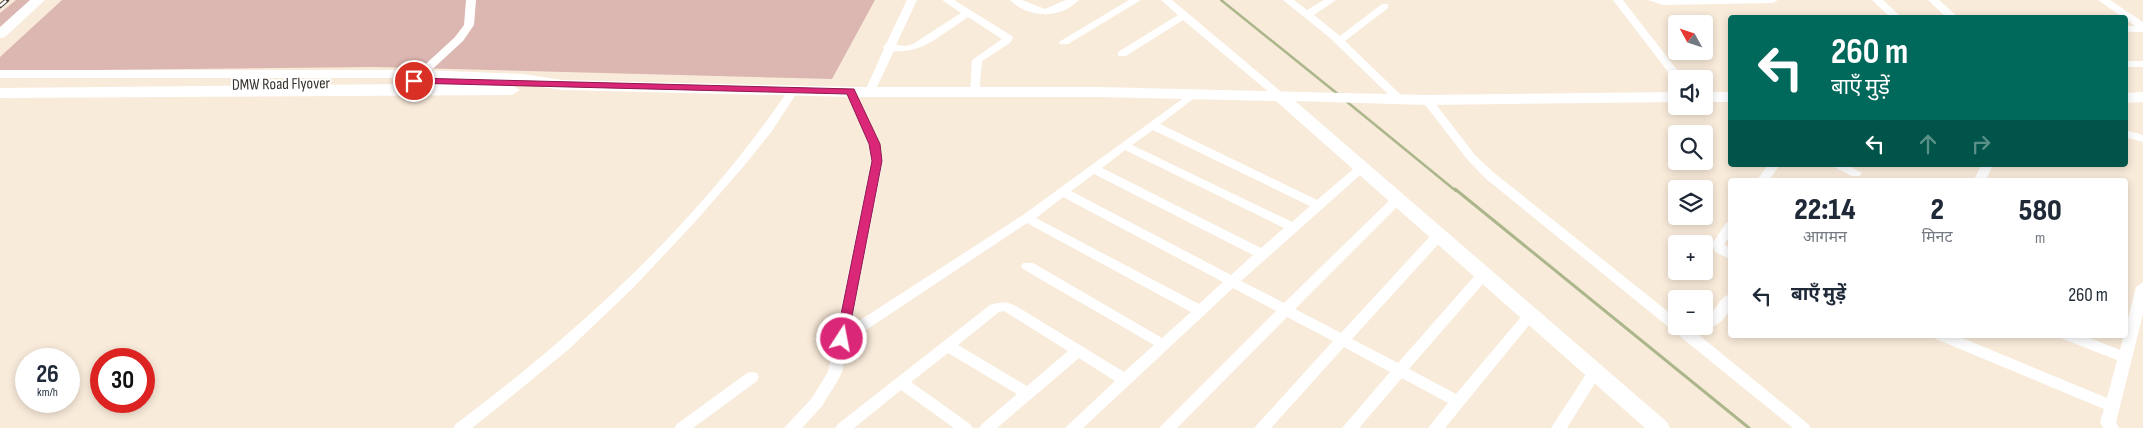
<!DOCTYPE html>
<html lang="hi">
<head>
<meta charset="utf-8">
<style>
  :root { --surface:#fff; --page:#f6f6f7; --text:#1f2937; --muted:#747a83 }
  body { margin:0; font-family:"Sofia Sans Condensed","Noto Sans Devanagari",sans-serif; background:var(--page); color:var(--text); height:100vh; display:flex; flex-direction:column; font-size:19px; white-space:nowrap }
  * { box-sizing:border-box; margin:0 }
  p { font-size:16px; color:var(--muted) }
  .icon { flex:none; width:28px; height:28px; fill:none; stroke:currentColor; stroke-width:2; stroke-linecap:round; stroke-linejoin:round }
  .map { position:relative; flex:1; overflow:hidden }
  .panel { position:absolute; left:1728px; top:178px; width:400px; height:160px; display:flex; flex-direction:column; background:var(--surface); border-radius:5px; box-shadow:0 2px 8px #0003 }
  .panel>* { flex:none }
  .top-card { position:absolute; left:1728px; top:15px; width:400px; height:152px; border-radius:5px; box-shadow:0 2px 8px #0003; background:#00695c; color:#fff; overflow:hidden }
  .needle { width:32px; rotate:310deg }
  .fabs { position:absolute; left:1668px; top:15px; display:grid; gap:10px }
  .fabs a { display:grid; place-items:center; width:45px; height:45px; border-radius:5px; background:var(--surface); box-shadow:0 2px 8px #0003; font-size:25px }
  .speed { position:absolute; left:15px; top:348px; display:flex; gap:10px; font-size:25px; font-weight:700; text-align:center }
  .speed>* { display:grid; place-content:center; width:65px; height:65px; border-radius:50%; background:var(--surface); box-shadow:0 2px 8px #0003; line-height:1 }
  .speed small { font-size:12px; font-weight:400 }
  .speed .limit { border:8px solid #d22; background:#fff; color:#111 }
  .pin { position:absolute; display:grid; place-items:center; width:42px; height:42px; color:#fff; margin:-21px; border:2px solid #fff; border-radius:50%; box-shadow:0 1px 5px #0007 }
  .me { position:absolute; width:55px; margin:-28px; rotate:11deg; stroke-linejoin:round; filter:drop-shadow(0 0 4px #0008) }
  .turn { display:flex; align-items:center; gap:18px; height:105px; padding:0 20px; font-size:22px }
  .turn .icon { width:65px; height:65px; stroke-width:2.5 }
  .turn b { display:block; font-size:35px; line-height:42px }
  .lanes { display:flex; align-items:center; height:48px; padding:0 20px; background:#0003; justify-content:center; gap:25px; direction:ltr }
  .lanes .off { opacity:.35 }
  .eta { display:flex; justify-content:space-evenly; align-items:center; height:85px; text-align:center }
  .eta b { font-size:30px; font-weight:800; line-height:35px }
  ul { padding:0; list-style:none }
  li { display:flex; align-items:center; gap:15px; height:65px; padding:0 20px }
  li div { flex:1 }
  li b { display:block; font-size:19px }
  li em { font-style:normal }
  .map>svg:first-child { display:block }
</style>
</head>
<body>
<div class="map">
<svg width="2143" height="428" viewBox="0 0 2143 428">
  <rect width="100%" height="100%" fill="#f9ebda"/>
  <!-- green -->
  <g fill="#dcb6b0">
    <polygon points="16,0 35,0 0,31 0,13"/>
    <polygon points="62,0 875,0 832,79 374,67 0,71 0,57"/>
  </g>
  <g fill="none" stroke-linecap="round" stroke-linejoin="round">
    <!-- stream-far1 -->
    <g stroke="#abb68b" stroke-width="2.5">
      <polyline points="1221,0 1339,95"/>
      <polyline points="1346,101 1456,191"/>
    </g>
    <!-- stream -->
    <polyline stroke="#abb68b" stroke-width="3" points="1455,189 1749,428"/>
    <!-- street -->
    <g fill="#fff" fill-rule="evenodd">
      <polygon points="466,0 476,0 474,25 463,41 425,76 417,76 416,74 417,72 455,37 464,25"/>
      <path d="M907 0H917L896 45 906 46 913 44 961 13 942 0H954L1012 36 1013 38 1010 43 982 61 979 94 975 95 970 92 972 60 1002 39 968 17C945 32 922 54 894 51L875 91 870 94 866 93 865 91 884 49 883 47 886 44Z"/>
      <path d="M1010 0H1022L1045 9 1066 0H1079C1060 19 1029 19 1010 0Z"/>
      <polygon points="1129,0 1141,0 1068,44 1060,44 1059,42"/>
      <polygon points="1161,0 1172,0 1285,95 1286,97 1285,99 1277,99 1183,20 1126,56 1118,56 1118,52 1178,15"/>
      <polygon points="1283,0 1294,0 1307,10 1324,0 1336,0 1314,15 1340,36 1382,4 1388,4 1388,8 1345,41 1402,96 1403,98 1402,100 1394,100 1330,38"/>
      <polygon points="1613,0 1623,0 1684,79 1676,79 1675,81"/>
      <polygon points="1648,0 1778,0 1773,3 1663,5"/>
      <polygon points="1872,0 1883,0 1902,18 1891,18"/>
      <polygon points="1928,0 1939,0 1959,18 1947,18"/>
      <polygon points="2098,0 2110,0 2143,22 2143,32 2125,32 2125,26 2135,26"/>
      <rect x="2125" y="61" width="18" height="6"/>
      <path d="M793 88 798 91 772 131 743 167 694 223 633 288 569 349 501 405 472 428H453L456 424C581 330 701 220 789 89Z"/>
      <path d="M851 89 856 92 880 144 883 161 851 326 1023 215 1192 92 1196 93 1197 95 1196 97 1160 124 1317 200 1358 165 1362 164 1368 168 1241 281 1284 303 1394 196 1398 195 1404 199 1402 202 1295 309 1341 333 1433 233H1443L1444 236 1443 239 1352 339 1398 363 1478 272H1488L1490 275 1488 278 1409 369 1456 394 1526 311H1536L1538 314 1445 428H1428L1448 403 1402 378 1359 428H1342L1390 372 1344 347 1271 428H1254L1333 341 1287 317 1177 428H1159L1276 311 1233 288 1083 428H1065L1115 381 1079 358 997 428H979L982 424 1017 394 948 353 911 382 970 424 973 428H954L901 390 854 428H835L838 424 990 305C1000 302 1006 301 1016 306L1124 372 1154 345 1023 269 1021 266 1023 263H1033L1162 338 1191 312 1027 223 848 342 842 372 838 380 822 406 802 428H784L812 398 828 372 871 161 868 144 846 92ZM1153 130 1310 206 1292 222 1132 145ZM1125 150 1284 228 1261 248 1102 168ZM1094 174 1253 255 1231 275 1071 191ZM1063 197 1223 282 1199 304 1036 218ZM1004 311 1068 351 1027 386 958 345 999 312Z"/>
      <polygon points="1427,97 1431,98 1475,155 1493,172 1676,318 1676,326 1688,326 1808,424 1811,428 1793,428 1485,178 1467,159 1423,102 1421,100"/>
      <polygon points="2125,130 2143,135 2143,142 2125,137"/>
      <polygon points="1768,165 1780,165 1769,180 1757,180"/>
      <polygon points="1830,165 1847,165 1862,173 1860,176 1852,176"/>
      <polygon points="1981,165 1993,165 1986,180 1974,180"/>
      <polygon points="1730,222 1730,236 1724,244 1730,249 1730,259 1715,252 1712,244 1726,223"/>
      <polygon points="2143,282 2143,314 2116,422 2119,428 2103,428 2100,422 2104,409 1936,339 1934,335 1955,335 2107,398 2117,360 2063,339 2061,335 2082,335 2120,350 2136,287"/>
      <path d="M1730 294C1730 298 1731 303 1730 307 1728 319 1711 332 1699 328L1698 326H1704V319C1715 314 1718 298 1730 294Z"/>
      <polygon points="1595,367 1600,368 1602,372 1567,428 1551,428 1590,368"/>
      <polygon points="752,372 757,373 759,377 757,381 693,428 674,428 677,424 747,373"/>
    </g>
    <!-- secondary -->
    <g fill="#fff" fill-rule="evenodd">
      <polygon points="30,0 45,0 5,37 0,38 0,27"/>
      <polygon points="0,70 421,70 523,74 562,80 851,87 1099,87 1427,95 1676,92 1676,102 1427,105 1295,101 1667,422 1670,428 1645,428 1276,101 1099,97 851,97 562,90 523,84 421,78 0,78"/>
      <polygon points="403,84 512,85 520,90 512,95 0,98 0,88"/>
      <rect x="1704" y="92" width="26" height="10"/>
      <polygon points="2143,92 2143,102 2125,103 2125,93"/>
    </g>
    <!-- rail casing -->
    <g stroke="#4b443d" stroke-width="4.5">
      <polyline id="rail" points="0,6 7,0"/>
    </g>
    <!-- rail -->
    <use href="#rail" stroke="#fff" stroke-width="2.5" stroke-dasharray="8" stroke-linecap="butt"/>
  </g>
  <!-- route -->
  <polygon fill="#db2777" stroke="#8e194d" points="414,78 854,89 880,144 882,161 847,342 837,342 836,339 872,161 869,144 847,94 411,83 410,81"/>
  <g text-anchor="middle" stroke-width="4" stroke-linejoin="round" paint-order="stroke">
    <!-- street labels -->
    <g font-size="16" fill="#37312b" stroke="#fff">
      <text transform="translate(281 83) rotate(-1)" y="6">DMW Road Flyover</text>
    </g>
  </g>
</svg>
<div class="fabs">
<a><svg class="needle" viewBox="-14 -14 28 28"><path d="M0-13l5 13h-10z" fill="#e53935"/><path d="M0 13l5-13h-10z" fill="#747a83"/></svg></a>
<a><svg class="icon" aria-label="sound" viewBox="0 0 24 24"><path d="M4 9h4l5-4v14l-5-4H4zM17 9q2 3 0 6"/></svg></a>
<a><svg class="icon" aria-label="search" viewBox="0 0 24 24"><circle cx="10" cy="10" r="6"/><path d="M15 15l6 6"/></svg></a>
<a><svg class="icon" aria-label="layers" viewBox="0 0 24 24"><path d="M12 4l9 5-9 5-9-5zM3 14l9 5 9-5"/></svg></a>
<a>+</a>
<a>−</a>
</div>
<div class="speed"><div>26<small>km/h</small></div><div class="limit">30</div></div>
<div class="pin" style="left:414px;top:81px;background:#d93025"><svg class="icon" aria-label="arrive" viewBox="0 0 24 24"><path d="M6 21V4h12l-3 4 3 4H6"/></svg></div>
<svg class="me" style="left:842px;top:339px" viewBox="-20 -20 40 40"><circle r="17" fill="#db2777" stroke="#fff" stroke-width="3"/><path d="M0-11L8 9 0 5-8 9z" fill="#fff"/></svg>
<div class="top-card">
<div class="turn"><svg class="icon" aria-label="left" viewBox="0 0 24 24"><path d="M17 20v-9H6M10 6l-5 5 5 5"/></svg><div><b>260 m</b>बाएँ मुड़ें</div></div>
<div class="lanes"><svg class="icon" aria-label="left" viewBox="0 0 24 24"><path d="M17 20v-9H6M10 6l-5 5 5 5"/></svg><svg class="icon off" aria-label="ahead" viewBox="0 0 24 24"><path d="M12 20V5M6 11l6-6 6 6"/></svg><svg class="icon off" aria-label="right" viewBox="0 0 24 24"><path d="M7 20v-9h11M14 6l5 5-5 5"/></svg></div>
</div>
<section class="panel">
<div class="eta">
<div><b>22:14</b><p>आगमन</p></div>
<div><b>2</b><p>मिनट</p></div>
<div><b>580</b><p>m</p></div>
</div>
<ul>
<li><svg class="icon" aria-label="left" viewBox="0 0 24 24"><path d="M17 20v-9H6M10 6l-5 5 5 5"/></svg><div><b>बाएँ मुड़ें</b></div><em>260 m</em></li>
</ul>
</section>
</div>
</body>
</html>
